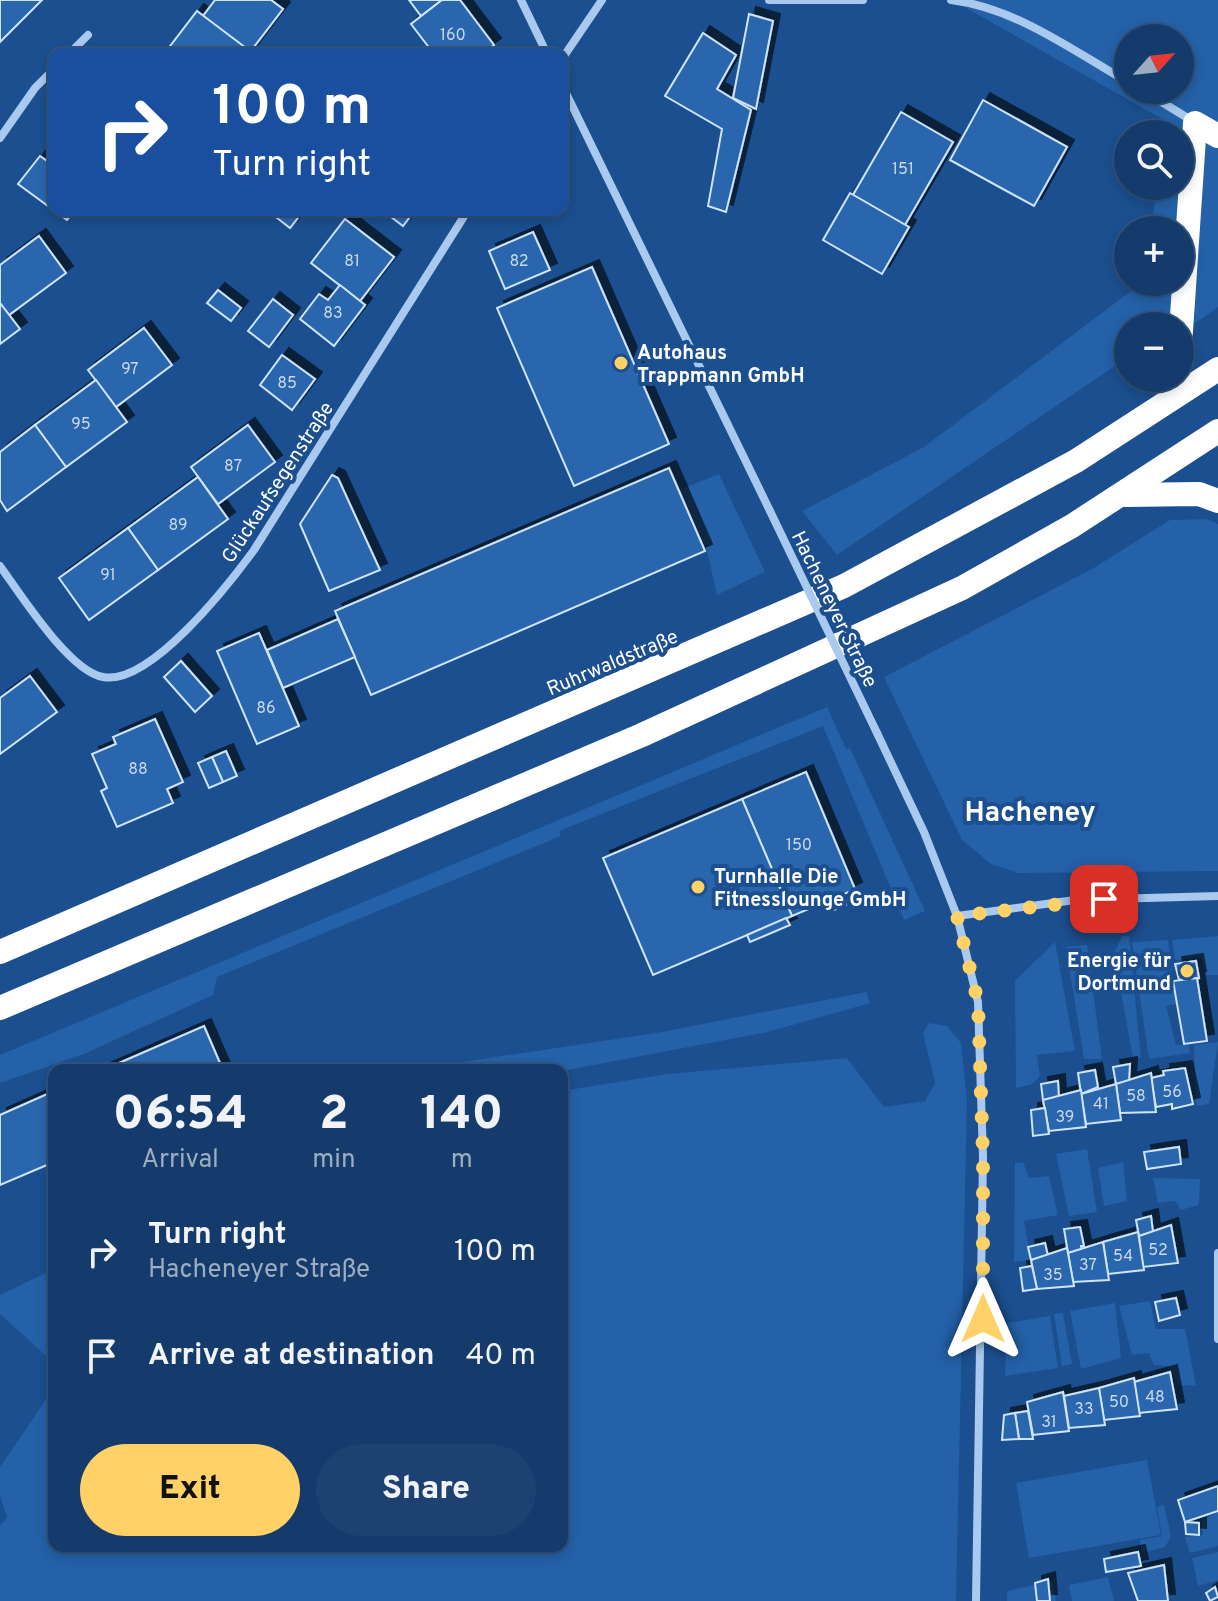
<!DOCTYPE html>
<html lang="en">
<head>
<meta charset="utf-8">
<style>
  :root { --surface:#143b6b; --page:#1d4271; --text:#f1f3f6; --muted:#9dadc1; --line:#33557e; --accent:#ffd166 }
  body { margin:0; font-family:Overpass,sans-serif; background:var(--page); color:var(--text); height:100vh; display:flex; flex-direction:column; font-size:30px; white-space:nowrap }
  * { box-sizing:border-box; margin:0 }
  p { font-size:26px; color:var(--muted) }
  .icon { flex:none; width:44px; height:44px; fill:none; stroke:currentColor; stroke-width:2; stroke-linecap:round; stroke-linejoin:round }
  .map { position:relative; flex:1; overflow:hidden }
  .panel { position:absolute; left:48px; top:1064px; width:520px; height:488px; display:flex; flex-direction:column; background:var(--surface); border-radius:16px; box-shadow:0 4px 12px #0003,0 0 0 2px var(--line) }
  .panel>* { flex:none }
  .top-card { position:absolute; left:48px; top:48px; width:520px; height:168px; border-radius:16px; box-shadow:0 4px 12px #0003,0 0 0 2px var(--line); background:#1a4fa0; color:#fff; overflow:hidden }
  .needle { width:52px; rotate:63deg }
  .fabs { position:absolute; left:1114px; top:24px; display:grid; gap:16px }
  .fabs a { display:grid; place-items:center; width:80px; height:80px; border-radius:50%; background:var(--surface); box-shadow:0 4px 12px #0003,0 0 0 2px var(--line); font-size:40px }
  .pin { position:absolute; display:grid; place-items:center; width:68px; height:68px; color:#fff; margin:-34px; border-radius:16px; box-shadow:0 4px 12px #0006 }
  .me { position:absolute; width:88px; margin:-44px; rotate:0deg; stroke-linejoin:round; filter:drop-shadow(0 0 6px #0008) }
  .turn { display:flex; align-items:center; gap:28px; height:168px; padding:0 32px; font-size:36px }
  .turn .icon { width:104px; height:104px; stroke-width:2.5 }
  .turn b { display:block; font-size:56px; line-height:68px }
  .eta { display:flex; justify-content:space-evenly; align-items:center; height:136px; text-align:center }
  .eta b { font-size:48px; font-weight:800; line-height:56px }
  .cta { display:flex; gap:16px; margin-top:auto; padding:16px 32px }
  .cta a { flex:1; height:92px; border-radius:48px; background:var(--accent); color:#111; font-size:32px; font-weight:800; line-height:92px; text-align:center }
  .cta a+a { background:var(--page); color:var(--text) }
  ul { padding:0; list-style:none }
  li { display:flex; align-items:center; gap:24px; height:104px; padding:0 32px }
  li div { flex:1 }
  li b { display:block; font-size:30px }
  li em { font-style:normal }
  .map>svg:first-child { display:block }
</style>
</head>
<body>
<div class="map">
<svg width="1218" height="1601" viewBox="0 0 1218 1601">
  <defs>
    <filter id="shadow"><feDropShadow dx="7" dy="-7" stdDeviation="0" flood-color="#0009"/></filter>
  </defs>
  <rect width="100%" height="100%" fill="#1b4f8f"/>
  <!-- green -->
  <g fill="#2461a8" fill-rule="evenodd">
    <path d="M952 0H1218V307L1194 324 1195 310 1172 326H1128V357L837 555 802 511 924 447 1143 282H1180V230H1151L1157 186H1180V134H1165L1166 121ZM1128 38H1180V90H1128Z"/>
    <polygon points="719,474 765,572 717,595 707,551 679,490"/>
    <polygon points="1206,519 1218,524 1218,871 1018,873 991,864 962,840 884,677 1092,569 1170,520"/>
    <polygon points="827,707 846,749 850,748 925,911 904,920 823,726 559,831 561,836 217,977 213,995 84,1054 0,1083 0,1055"/>
    <polygon points="1122,936 1129,936 1141,1058 1133,1058 1114,954"/>
    <polygon points="1218,936 1218,975 1206,975 1201,957 1175,960 1172,940"/>
    <polygon points="1168,940 1176,1004 1166,1006 1176,1045 1189,1045 1190,1053 1149,1059 1132,942"/>
    <polygon points="1055,942 1075,1051 1037,1055 1040,1076 1033,1084 1016,1088 1015,981"/>
    <polygon points="1087,945 1102,1059 1084,1059 1066,947"/>
    <polygon points="866,992 870,1003 768,1032 562,1071 409,1070 662,1032"/>
    <polygon points="929,1023 947,1026 961,1043 967,1100 956,1601 0,1601 0,1525 7,1518 0,1496 0,1467 54,1388 54,1546 562,1546 562,1091 667,1074 847,1058 884,1107 925,1101 935,1083 923,1033"/>
    <polygon points="1218,1042 1209,1104 1196,1106 1194,1045"/>
    <polygon points="1087,1149 1097,1212 1069,1216 1056,1154"/>
    <polygon points="1023,1162 1029,1178 1049,1176 1058,1215 1024,1221 1031,1260 1014,1262 1015,1163"/>
    <polygon points="1123,1162 1127,1201 1104,1206 1098,1168"/>
    <polygon points="1153,1178 1200,1179 1199,1205 1181,1210 1175,1201 1158,1203"/>
    <polygon points="54,1269 54,1363 0,1314 0,1295"/>
    <polygon points="1150,1301 1156,1329 1185,1329 1196,1386 1178,1385 1170,1366 1154,1365 1149,1353 1132,1355 1119,1306"/>
    <polygon points="1115,1303 1121,1358 1081,1369 1070,1311"/>
    <polygon points="1063,1313 1072,1364 1062,1366 1054,1314"/>
    <polygon points="1050,1316 1058,1368 1005,1376 1007,1323"/>
    <polygon points="1147,1460 1161,1535 1029,1558 1016,1483"/>
    <polygon points="1164,1505 1171,1536 1165,1547 1142,1553 1140,1540 1162,1536 1157,1507"/>
    <polygon points="1218,1512 1218,1546 1190,1553 1185,1537 1203,1535 1201,1520"/>
    <polygon points="1218,1552 1218,1580 1198,1586 1192,1558"/>
    <polygon points="1108,1577 1114,1601 1072,1601 1069,1585"/>
    <polygon points="1053,1581 1056,1601 1007,1601 1007,1591"/>
  </g>
  <!-- building -->
  <g fill="#2a66ad" stroke="#cfe3fa" stroke-width="2" filter="url(#shadow)">
    <polygon points="0,0 42,0 0,42"/>
    <polygon points="215,0 271,0 283,9 250,52 203,16"/>
    <polygon points="409,0 442,0 421,16"/>
    <polygon points="442,0 460,0 494,45 482,54 434,54 411,24"/>
    <polygon points="197,11 246,48 242,54 164,54"/>
    <polygon points="749,14 773,21 756,109 733,98"/>
    <polygon points="703,33 736,55 717,89 751,110 726,212 708,206 722,129 665,96"/>
    <polygon points="983,100 1067,147 1034,206 950,160"/>
    <polygon points="901,112 953,142 905,225 853,195"/>
    <polygon points="40,156 54,166 54,210 75,210 67,220 18,184"/>
    <polygon points="850,193 909,227 882,274 823,240"/>
    <polygon points="276,210 304,210 290,228 272,214"/>
    <polygon points="382,210 415,210 403,226"/>
    <polygon points="345,219 394,257 360,301 311,263"/>
    <polygon points="533,232 550,270 505,289 489,251"/>
    <polygon points="39,236 66,273 9,315 0,303 0,265"/>
    <polygon points="592,267 669,444 574,486 497,308"/>
    <polygon points="340,285 365,305 334,346 300,319 319,294 328,300"/>
    <polygon points="218,290 241,308 231,321 207,303"/>
    <polygon points="273,299 293,315 269,347 248,331"/>
    <polygon points="0,303 20,329 0,344"/>
    <polygon points="144,328 172,365 116,407 88,370"/>
    <polygon points="282,355 315,379 292,410 260,385"/>
    <polygon points="96,380 127,422 66,467 35,425"/>
    <polygon points="35,425 66,467 7,511 0,500 0,452"/>
    <polygon points="248,425 275,462 218,504 191,467"/>
    <polygon points="669,468 705,551 371,695 335,611"/>
    <polygon points="332,475 338,478 380,570 329,591 300,524"/>
    <polygon points="198,477 228,519 158,570 128,528"/>
    <polygon points="128,528 158,570 89,620 59,578"/>
    <polygon points="338,619 355,657 283,688 267,650"/>
    <polygon points="259,633 299,726 257,744 217,651"/>
    <polygon points="181,661 212,696 195,712 164,677"/>
    <polygon points="30,676 57,712 0,754 0,698"/>
    <polygon points="155,719 183,782 167,789 173,803 117,827 101,791 107,788 92,754 116,744 113,737"/>
    <polygon points="226,751 237,776 223,782 212,757"/>
    <polygon points="212,757 223,782 209,788 198,763"/>
    <polygon points="806,772 855,889 842,895 846,905 827,913 823,903 792,916 742,799"/>
    <polygon points="742,799 792,916 653,975 603,858"/>
    <polygon points="786,918 790,925 750,942 747,935"/>
    <polygon points="1196,961 1199,978 1179,980 1175,964"/>
    <polygon points="1197,978 1207,1041 1184,1044 1173,981"/>
    <polygon points="204,1026 223,1070 103,1070"/>
    <polygon points="1130,1064 1129,1082 1116,1084 1113,1067"/>
    <polygon points="1185,1068 1193,1104 1172,1109 1172,1104 1156,1107 1151,1078 1164,1075 1163,1071"/>
    <polygon points="1095,1070 1098,1087 1081,1094 1078,1073"/>
    <polygon points="1151,1073 1156,1112 1120,1113 1116,1084"/>
    <polygon points="1058,1081 1059,1098 1043,1100 1041,1084"/>
    <polygon points="1116,1084 1121,1120 1086,1124 1081,1094"/>
    <polygon points="1081,1090 1086,1127 1049,1131 1043,1100"/>
    <polygon points="54,1091 54,1162 0,1185 0,1115"/>
    <polygon points="1045,1108 1049,1134 1033,1136 1031,1110"/>
    <polygon points="1179,1147 1181,1164 1147,1169 1144,1152"/>
    <polygon points="1151,1216 1153,1232 1139,1236 1136,1220"/>
    <polygon points="1171,1225 1178,1263 1143,1267 1139,1236"/>
    <polygon points="1080,1227 1084,1246 1081,1246 1082,1250 1068,1253 1064,1229"/>
    <polygon points="1138,1232 1144,1270 1108,1274 1103,1242"/>
    <polygon points="1103,1242 1109,1280 1073,1282 1068,1253"/>
    <polygon points="1045,1243 1048,1256 1031,1260 1028,1247"/>
    <polygon points="1067,1248 1074,1286 1037,1289 1031,1260"/>
    <polygon points="1032,1266 1037,1289 1023,1291 1020,1268"/>
    <polygon points="1176,1298 1180,1315 1159,1321 1155,1302"/>
    <polygon points="1170,1372 1177,1409 1139,1413 1134,1382"/>
    <polygon points="1134,1378 1140,1416 1104,1420 1099,1388"/>
    <polygon points="1099,1388 1105,1425 1069,1428 1064,1396"/>
    <polygon points="1063,1392 1069,1431 1033,1435 1027,1402"/>
    <polygon points="1028,1411 1033,1439 1019,1439 1015,1413"/>
    <polygon points="1015,1413 1019,1439 1002,1440 1004,1415"/>
    <polygon points="1218,1486 1218,1511 1185,1522 1178,1500"/>
    <polygon points="1185,1522 1199,1523 1199,1535 1186,1534"/>
    <polygon points="1138,1552 1141,1566 1106,1572 1104,1559"/>
    <polygon points="1164,1565 1168,1601 1138,1601 1128,1573"/>
    <polygon points="1048,1579 1050,1601 1037,1601 1035,1583"/>
    <polygon points="1215,1587 1218,1597 1210,1601 1206,1593"/>
  </g>
  <g fill="none" stroke-linecap="round" stroke-linejoin="round">
    <!-- street -->
    <g stroke="#a9c9ee" stroke-width="8">
      <polyline points="521,0 547,54"/>
      <polyline points="769,0 863,0"/>
      <path d="M951 0C1016 8 1072 50 1128 82"/>
      <polyline points="69,54 88,35"/>
      <polyline points="562,59 602,0"/>
      <polyline points="562,85 770,511"/>
      <polyline points="1142,90 1191,120"/>
      <polyline points="0,138 35,88 54,69"/>
      <path d="M0 566C21 595 69 671 103 677 150 686 229 584 254 550L468 210"/>
      <polyline points="877,733 924,832 957,916 978,1002 983,1157 976,1601"/>
      <polyline points="957,916 1075,900 1218,896"/>
      <polyline points="1218,1253 1218,1339"/>
    </g>
    <!-- highway -->
    <g stroke="#fff" stroke-width="24">
      <polyline points="1180,346 1195,123 1218,136"/>
      <polyline points="1125,495 1199,494 1218,501"/>
      <polyline points="0,952 844,586 1076,461 1218,369"/>
      <polyline points="0,1008 642,735 962,588 1072,526 1218,431"/>
    </g>
    <!-- street-bridge -->
    <polyline stroke="#a9c9ee" stroke-width="8" points="770,511 877,733"/>
  </g>
  <g fill="none" stroke-linecap="round" stroke-linejoin="round">
    <!-- route -->
    <polyline stroke="#ffd166" stroke-width="14" stroke-dasharray="0 25.2" points="983,1319 983,1157 978,1002 957,916 1104,899"/>
  </g>
  <!-- markers -->
  <g fill="#ffd166" stroke="#1b4f8f" stroke-width="3">
    <circle cx="621" cy="363" r="8"/>
    <circle cx="698" cy="887" r="8"/>
    <circle cx="1187" cy="971" r="8"/>
  </g>
  <g text-anchor="middle" stroke-width="8" stroke-linejoin="round" paint-order="stroke">
    <!-- number labels -->
    <g font-size="16" fill="#cad9ea">
      <text x="453" y="40">160</text>
      <text x="903" y="174">151</text>
      <text x="352" y="266">81</text>
      <text x="519" y="266">82</text>
      <text x="333" y="318">83</text>
      <text x="130" y="374">97</text>
      <text x="287" y="388">85</text>
      <text x="81" y="429">95</text>
      <text x="233" y="471">87</text>
      <text x="178" y="530">89</text>
      <text x="108" y="580">91</text>
      <text x="266" y="713">86</text>
      <text x="138" y="774">88</text>
      <text x="799" y="850">150</text>
      <text x="1172" y="1097">56</text>
      <text x="1136" y="1101">58</text>
      <text x="1101" y="1109">41</text>
      <text x="1065" y="1122">39</text>
      <text x="1158" y="1255">52</text>
      <text x="1123" y="1261">54</text>
      <text x="1088" y="1270">37</text>
      <text x="1053" y="1280">35</text>
      <text x="1155" y="1402">48</text>
      <text x="1119" y="1407">50</text>
      <text x="1084" y="1414">33</text>
      <text x="1049" y="1427">31</text>
    </g>
    <!-- poi labels -->
    <g font-size="20" font-weight="bold" fill="#fff" stroke="#1b4f8f" text-anchor="start">
      <text x="637" y="359">Autohaus<tspan x="637" dy="23">Trappmann GmbH</tspan></text>
      <text x="714" y="883">Turnhalle Die<tspan x="714" dy="23">Fitnesslounge GmbH</tspan></text>
      <text x="1171" y="967" text-anchor="end">Energie für<tspan x="1171" dy="23">Dortmund</tspan></text>
    </g>
    <!-- street labels -->
    <g font-size="20" fill="#fff" stroke="#1b4f8f">
      <text transform="translate(277 482) rotate(-57)" y="7">Glückaufsegenstraße</text>
      <text transform="translate(835 609) rotate(64)" y="7">Hacheneyer Straße</text>
      <text transform="translate(612 662) rotate(-23)" y="7">Ruhrwaldstraße</text>
    </g>
    <!-- district labels -->
    <g font-size="28" font-weight="bold" fill="#fff" stroke="#1b4f8f">
      <text x="1030" y="821">Hacheney</text>
    </g>
  </g>
</svg>
<div class="fabs">
<a><svg class="needle" viewBox="-14 -14 28 28"><path d="M0-13l5 13h-10z" fill="#e53935"/><path d="M0 13l5-13h-10z" fill="#9dadc1"/></svg></a>
<a><svg class="icon" aria-label="search" viewBox="0 0 24 24"><circle cx="10" cy="10" r="6"/><path d="M15 15l6 6"/></svg></a>
<a>+</a>
<a>−</a>
</div>
<div class="pin" style="left:1104px;top:899px;background:#d93025"><svg class="icon" aria-label="arrive" viewBox="0 0 24 24"><path d="M6 21V4h12l-3 4 3 4H6"/></svg></div>
<svg class="me" style="left:983px;top:1319px" viewBox="-20 -20 40 40"><path d="M0-17L14 15 0 8-14 15z" fill="#ffd166" stroke="#fff" stroke-width="4"/></svg>
<div class="top-card">
<div class="turn"><svg class="icon" aria-label="right" viewBox="0 0 24 24"><path d="M7 20v-9h11M14 6l5 5-5 5"/></svg><div><b>100 m</b>Turn right</div></div>
</div>
<section class="panel">
<div class="eta">
<div><b>06:54</b><p>Arrival</p></div>
<div><b>2</b><p>min</p></div>
<div><b>140</b><p>m</p></div>
</div>
<ul>
<li><svg class="icon" aria-label="right" viewBox="0 0 24 24"><path d="M7 20v-9h11M14 6l5 5-5 5"/></svg><div><b>Turn right</b><p>Hacheneyer Straße</p></div><em>100 m</em></li>
<li><svg class="icon" aria-label="arrive" viewBox="0 0 24 24"><path d="M6 21V4h12l-3 4 3 4H6"/></svg><div><b>Arrive at destination</b></div><em>40 m</em></li>
</ul>
<div class="cta"><a>Exit</a><a>Share</a></div>
</section>
</div>
</body>
</html>
